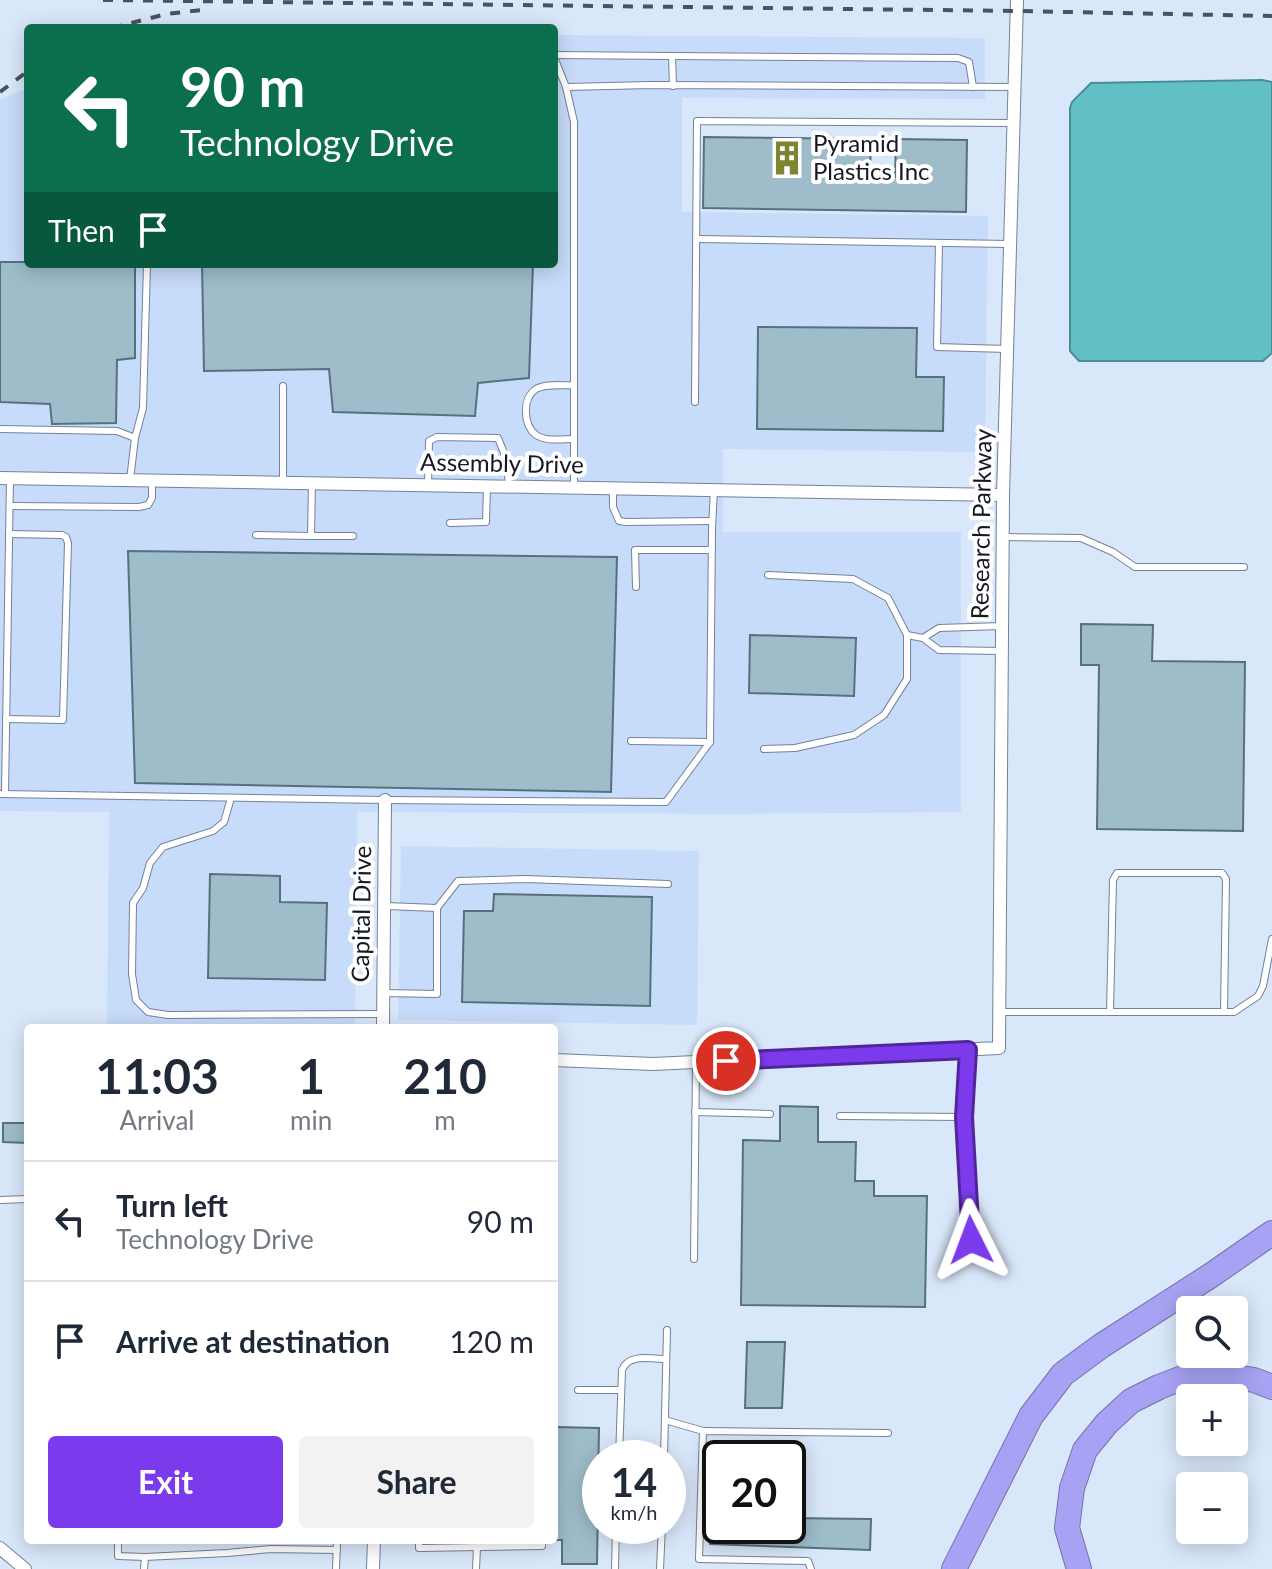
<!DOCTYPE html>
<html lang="en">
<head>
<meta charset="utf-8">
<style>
  :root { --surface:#fff; --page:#f2f2f3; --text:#1f2937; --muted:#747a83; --line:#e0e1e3; --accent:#7c3aed }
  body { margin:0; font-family:Lato,sans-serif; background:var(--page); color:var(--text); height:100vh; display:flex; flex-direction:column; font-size:30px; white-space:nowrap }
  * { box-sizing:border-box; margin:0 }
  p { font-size:26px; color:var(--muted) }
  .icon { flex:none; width:44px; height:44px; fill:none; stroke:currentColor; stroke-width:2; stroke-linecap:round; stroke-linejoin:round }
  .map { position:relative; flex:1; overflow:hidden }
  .drawer { position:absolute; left:24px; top:1024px; width:534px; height:520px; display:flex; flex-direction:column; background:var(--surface); border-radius:8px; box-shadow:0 4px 20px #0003 }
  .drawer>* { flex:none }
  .guide { position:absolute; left:24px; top:24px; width:534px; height:244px; border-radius:8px; box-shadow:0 4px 20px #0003; background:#0b6e4f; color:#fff; overflow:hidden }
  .fabs { position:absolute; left:1176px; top:1296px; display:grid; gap:16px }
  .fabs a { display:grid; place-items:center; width:72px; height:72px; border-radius:8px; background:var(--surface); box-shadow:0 4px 20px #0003; font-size:40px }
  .speed { position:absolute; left:582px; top:1440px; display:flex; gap:16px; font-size:40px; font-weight:700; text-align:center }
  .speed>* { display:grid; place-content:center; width:104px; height:104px; border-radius:50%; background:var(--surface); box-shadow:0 4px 20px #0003; line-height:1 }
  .speed small { font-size:20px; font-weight:400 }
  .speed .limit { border:4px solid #111; border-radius:12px; background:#fff; color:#111 }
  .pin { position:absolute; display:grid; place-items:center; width:68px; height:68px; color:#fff; margin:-34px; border:4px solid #fff; border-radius:50%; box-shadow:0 2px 8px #0007 }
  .me { position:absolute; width:88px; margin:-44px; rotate:357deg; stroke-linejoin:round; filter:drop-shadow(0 0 6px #0008) }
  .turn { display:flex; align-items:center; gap:28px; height:168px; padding:0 24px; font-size:36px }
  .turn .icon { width:104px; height:104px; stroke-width:2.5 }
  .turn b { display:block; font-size:56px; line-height:68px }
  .then { display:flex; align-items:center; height:76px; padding:0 24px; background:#0003; gap:16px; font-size:30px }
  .eta { display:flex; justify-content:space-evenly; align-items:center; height:136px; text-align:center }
  .eta b { font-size:48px; font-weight:700; line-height:56px }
  .primary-button { display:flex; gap:16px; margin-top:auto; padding:16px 24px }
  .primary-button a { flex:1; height:92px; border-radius:8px; background:var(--accent); color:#fff; font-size:32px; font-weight:700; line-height:92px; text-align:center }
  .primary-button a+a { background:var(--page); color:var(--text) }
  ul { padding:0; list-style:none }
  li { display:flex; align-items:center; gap:24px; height:120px; padding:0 24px; border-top:2px solid var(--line) }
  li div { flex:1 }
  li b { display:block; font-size:30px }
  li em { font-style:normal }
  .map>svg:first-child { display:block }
</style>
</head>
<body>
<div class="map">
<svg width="1272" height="1569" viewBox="0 0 1272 1569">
  <rect width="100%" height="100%" fill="#d9e7fa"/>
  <!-- built -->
  <g fill="#c7dcfa">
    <polygon points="554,35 985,38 985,99 682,98 682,212 988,216 985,452 723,449 723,532 961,532 961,812 721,814 357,812 355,1028 107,1028 109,812 0,811 0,99 28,88 28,264 554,264"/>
    <polygon points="401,846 699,851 697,1025 398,1020"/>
  </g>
  <!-- water -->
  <polygon fill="#60c0c5" stroke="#498e94" stroke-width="2" points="1262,80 1272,82 1272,353 1263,361 1079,361 1070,351 1070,108 1072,102 1091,83"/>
  <!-- building -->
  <g fill="#9ebcca" stroke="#56717e" stroke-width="2">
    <polygon points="704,137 871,139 870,177 895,177 896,139 967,140 966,212 703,208"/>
    <polygon points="0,262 28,262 28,264 135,266 135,358 117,360 116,423 52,424 50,404 0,402"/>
    <polygon points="202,264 533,264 529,378 478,383 475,416 333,412 329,369 204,371"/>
    <polygon points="758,327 917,328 916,377 944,377 943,431 757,429"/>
    <polygon points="128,551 617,557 611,792 135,783"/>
    <polygon points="1081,624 1153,625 1152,661 1245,662 1243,831 1097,829 1099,665 1081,665"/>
    <polygon points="750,635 856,638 854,696 749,693"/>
    <polygon points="210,874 280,876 280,902 327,903 325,980 208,978"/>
    <polygon points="494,894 652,897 650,1006 462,1002 464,911 493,911"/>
    <polygon points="780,1106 818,1107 818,1142 856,1142 855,1181 874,1181 874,1196 927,1196 925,1307 741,1305 743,1140 780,1141"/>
    <polygon points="3,1123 28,1123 28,1143 3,1142"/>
    <polygon points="747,1342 785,1342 782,1408 745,1408"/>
    <polygon points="556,1427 599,1428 598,1487 600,1487 600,1504 598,1504 597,1564 562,1564 562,1540 554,1540"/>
    <polygon points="788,1518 871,1519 870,1550 710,1544 710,1526 788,1526"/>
  </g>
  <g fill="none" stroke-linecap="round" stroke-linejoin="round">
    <!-- service casing -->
    <g stroke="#738298" stroke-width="8">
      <g id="service">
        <polyline points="554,55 672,56 673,86"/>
        <polyline points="672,56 958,58 969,62 973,87"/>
        <polyline points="554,57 566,87"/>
        <polyline points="697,239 1009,244"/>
        <polyline points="939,243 937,347 1007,349"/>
        <polyline points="283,386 283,482"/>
        <polyline points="695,402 697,121 1014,123"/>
        <polyline points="0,429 117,431 135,438"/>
        <path d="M574 439C562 439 547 442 536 435 523 425 522 398 536 389 546 383 563 386 574 385"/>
        <polyline points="130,480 135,438 143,408 147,264"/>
        <polyline points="428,485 429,441 437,437 498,438 506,458 509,486"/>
        <polyline points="574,488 574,122 566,87 651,85 1015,87"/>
        <polyline points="613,488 613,507 619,521 626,522 712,521"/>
        <polyline points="10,506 139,507 148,505 152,498 152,481"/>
        <polyline points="450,523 486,522 487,486"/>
        <polyline points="256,535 311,536 312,483"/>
        <polyline points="311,536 353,536"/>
        <polyline points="1003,537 1081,538 1113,552 1135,567 1244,567"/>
        <polyline points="768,575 853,579 888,598 907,635 923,638"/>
        <polyline points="636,587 635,550 712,550"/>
        <polyline points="1002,651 939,650 923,638 939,628 1002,626"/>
        <polyline points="6,719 63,720 68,543 66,537 62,535 9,534"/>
        <polyline points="631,741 710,742 712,529 714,489"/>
        <polyline points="764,749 795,748 854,735 884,715 907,679 907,635"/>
        <polyline points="0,794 385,800 666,802 710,742"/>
        <polyline points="5,794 10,478"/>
        <polyline points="231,798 224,822 213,831 163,847 150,863 143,888 133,903 132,974 136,1000 148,1012 168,1015 383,1014"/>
        <polyline points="437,908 458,881 525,879 668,884"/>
        <polyline points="383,993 437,994 437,908 386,906"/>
        <polyline points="999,1012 1234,1012 1258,996 1263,986 1272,939"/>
        <polyline points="1110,1012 1113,880 1117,873 1222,873 1226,879 1224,1012"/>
        <polyline points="695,1112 770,1114"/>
        <polyline points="840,1116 964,1117 971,1240"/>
        <polyline points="964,1117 968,1050"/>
        <polyline points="0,1200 28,1199"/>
        <polyline points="694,1259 696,1062"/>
        <polyline points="578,1390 621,1390"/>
        <polyline points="665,1420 703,1431"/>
        <path d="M619 1458 622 1370C629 1353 650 1359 666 1359"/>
        <polyline points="664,1458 667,1330"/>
        <polyline points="118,1540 118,1556 145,1557"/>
        <polyline points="419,1540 419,1548 542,1546 542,1540"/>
        <polyline points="144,1569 145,1557 227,1553 271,1549 337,1550"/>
        <polyline points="336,1569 337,1540"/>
        <polyline points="476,1569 477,1547"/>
        <polyline points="615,1569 616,1526"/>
        <polyline points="660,1569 662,1526"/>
        <polyline points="811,1569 808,1561 699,1559 703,1431 888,1433"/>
      </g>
    </g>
    <!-- minor casing -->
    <g stroke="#738298" stroke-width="14">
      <g id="minor">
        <polyline points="0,478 1003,495"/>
        <polyline points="383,1028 385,800"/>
        <polyline points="554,1060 653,1064 999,1048 1003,495 1017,0"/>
        <polyline points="0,1548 25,1569"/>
        <polyline points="373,1569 374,1540"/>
      </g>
    </g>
    <!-- motorway casing -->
    <g stroke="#7472aa" stroke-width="26">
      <g id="motorway">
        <polyline points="954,1569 1031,1416 1063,1374 1101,1346 1210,1276 1272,1233"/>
        <polyline points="1079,1569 1067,1528 1072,1488 1085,1450 1107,1423 1131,1401 1159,1387 1190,1375 1223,1375 1254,1380 1272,1387"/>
      </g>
    </g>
    <!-- service -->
    <use href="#service" stroke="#fff" stroke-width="6"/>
    <!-- minor -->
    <use href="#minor" stroke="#fff" stroke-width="12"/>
    <!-- motorway -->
    <use href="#motorway" stroke="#a8a2f4" stroke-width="24"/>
    <!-- rail -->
    <g stroke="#4a525d" stroke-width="4" stroke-dasharray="10 10" stroke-linecap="butt">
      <polyline points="103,0 1017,11 1272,16"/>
      <polyline points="112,28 166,14 202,10"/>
      <polyline points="0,92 28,71"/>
    </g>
  </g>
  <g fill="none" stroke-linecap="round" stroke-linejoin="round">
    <!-- route casing -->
    <g stroke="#51269a" stroke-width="20">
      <polyline id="route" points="726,1061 968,1050 964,1117 971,1240"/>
    </g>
    <!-- route -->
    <use href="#route" stroke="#7c3aed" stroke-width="14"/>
  </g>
  <!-- icons -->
  <defs>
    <g id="building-bare" transform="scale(2.76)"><path d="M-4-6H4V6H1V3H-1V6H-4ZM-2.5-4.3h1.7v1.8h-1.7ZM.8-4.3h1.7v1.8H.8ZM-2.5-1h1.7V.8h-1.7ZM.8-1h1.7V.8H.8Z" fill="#7d8530" stroke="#fff" stroke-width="2.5" paint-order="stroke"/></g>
  </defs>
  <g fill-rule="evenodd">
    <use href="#building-bare" x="787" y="158"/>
  </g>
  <g text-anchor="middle" stroke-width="8" stroke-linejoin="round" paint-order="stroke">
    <!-- poi labels -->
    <g font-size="24" fill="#141922" stroke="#fff" text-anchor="start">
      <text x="813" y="152">Pyramid<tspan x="813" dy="28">Plastics Inc</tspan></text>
    </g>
    <!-- street labels -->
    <g font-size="24" fill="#141922" stroke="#fff">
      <text transform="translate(502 464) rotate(1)" y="8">Assembly Drive</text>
      <text transform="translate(982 524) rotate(-89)" y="8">Research Parkway</text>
      <text transform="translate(362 914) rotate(-89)" y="8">Capital Drive</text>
    </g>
  </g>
</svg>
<div class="fabs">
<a><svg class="icon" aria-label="search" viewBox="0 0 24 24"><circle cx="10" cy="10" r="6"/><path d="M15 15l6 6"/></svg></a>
<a>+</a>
<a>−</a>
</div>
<div class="speed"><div>14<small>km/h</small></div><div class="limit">20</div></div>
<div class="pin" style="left:726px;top:1061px;background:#d93025"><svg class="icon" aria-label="arrive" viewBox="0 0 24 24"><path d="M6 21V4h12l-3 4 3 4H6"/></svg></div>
<svg class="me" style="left:971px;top:1240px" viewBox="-20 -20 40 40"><path d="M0-17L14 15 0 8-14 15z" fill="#7c3aed" stroke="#fff" stroke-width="4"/></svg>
<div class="guide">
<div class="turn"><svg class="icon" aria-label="left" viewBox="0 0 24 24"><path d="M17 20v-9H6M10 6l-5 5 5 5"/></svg><div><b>90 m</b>Technology Drive</div></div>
<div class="then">Then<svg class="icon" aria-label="arrive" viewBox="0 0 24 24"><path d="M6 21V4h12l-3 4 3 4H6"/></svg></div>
</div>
<section class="drawer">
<div class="eta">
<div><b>11:03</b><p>Arrival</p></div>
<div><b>1</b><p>min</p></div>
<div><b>210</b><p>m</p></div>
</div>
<ul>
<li><svg class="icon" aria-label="left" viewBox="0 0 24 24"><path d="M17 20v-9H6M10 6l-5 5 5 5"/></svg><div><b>Turn left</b><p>Technology Drive</p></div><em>90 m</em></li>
<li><svg class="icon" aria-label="arrive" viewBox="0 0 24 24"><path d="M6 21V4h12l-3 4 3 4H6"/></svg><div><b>Arrive at destination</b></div><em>120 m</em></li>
</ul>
<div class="primary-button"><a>Exit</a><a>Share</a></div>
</section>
</div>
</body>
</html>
